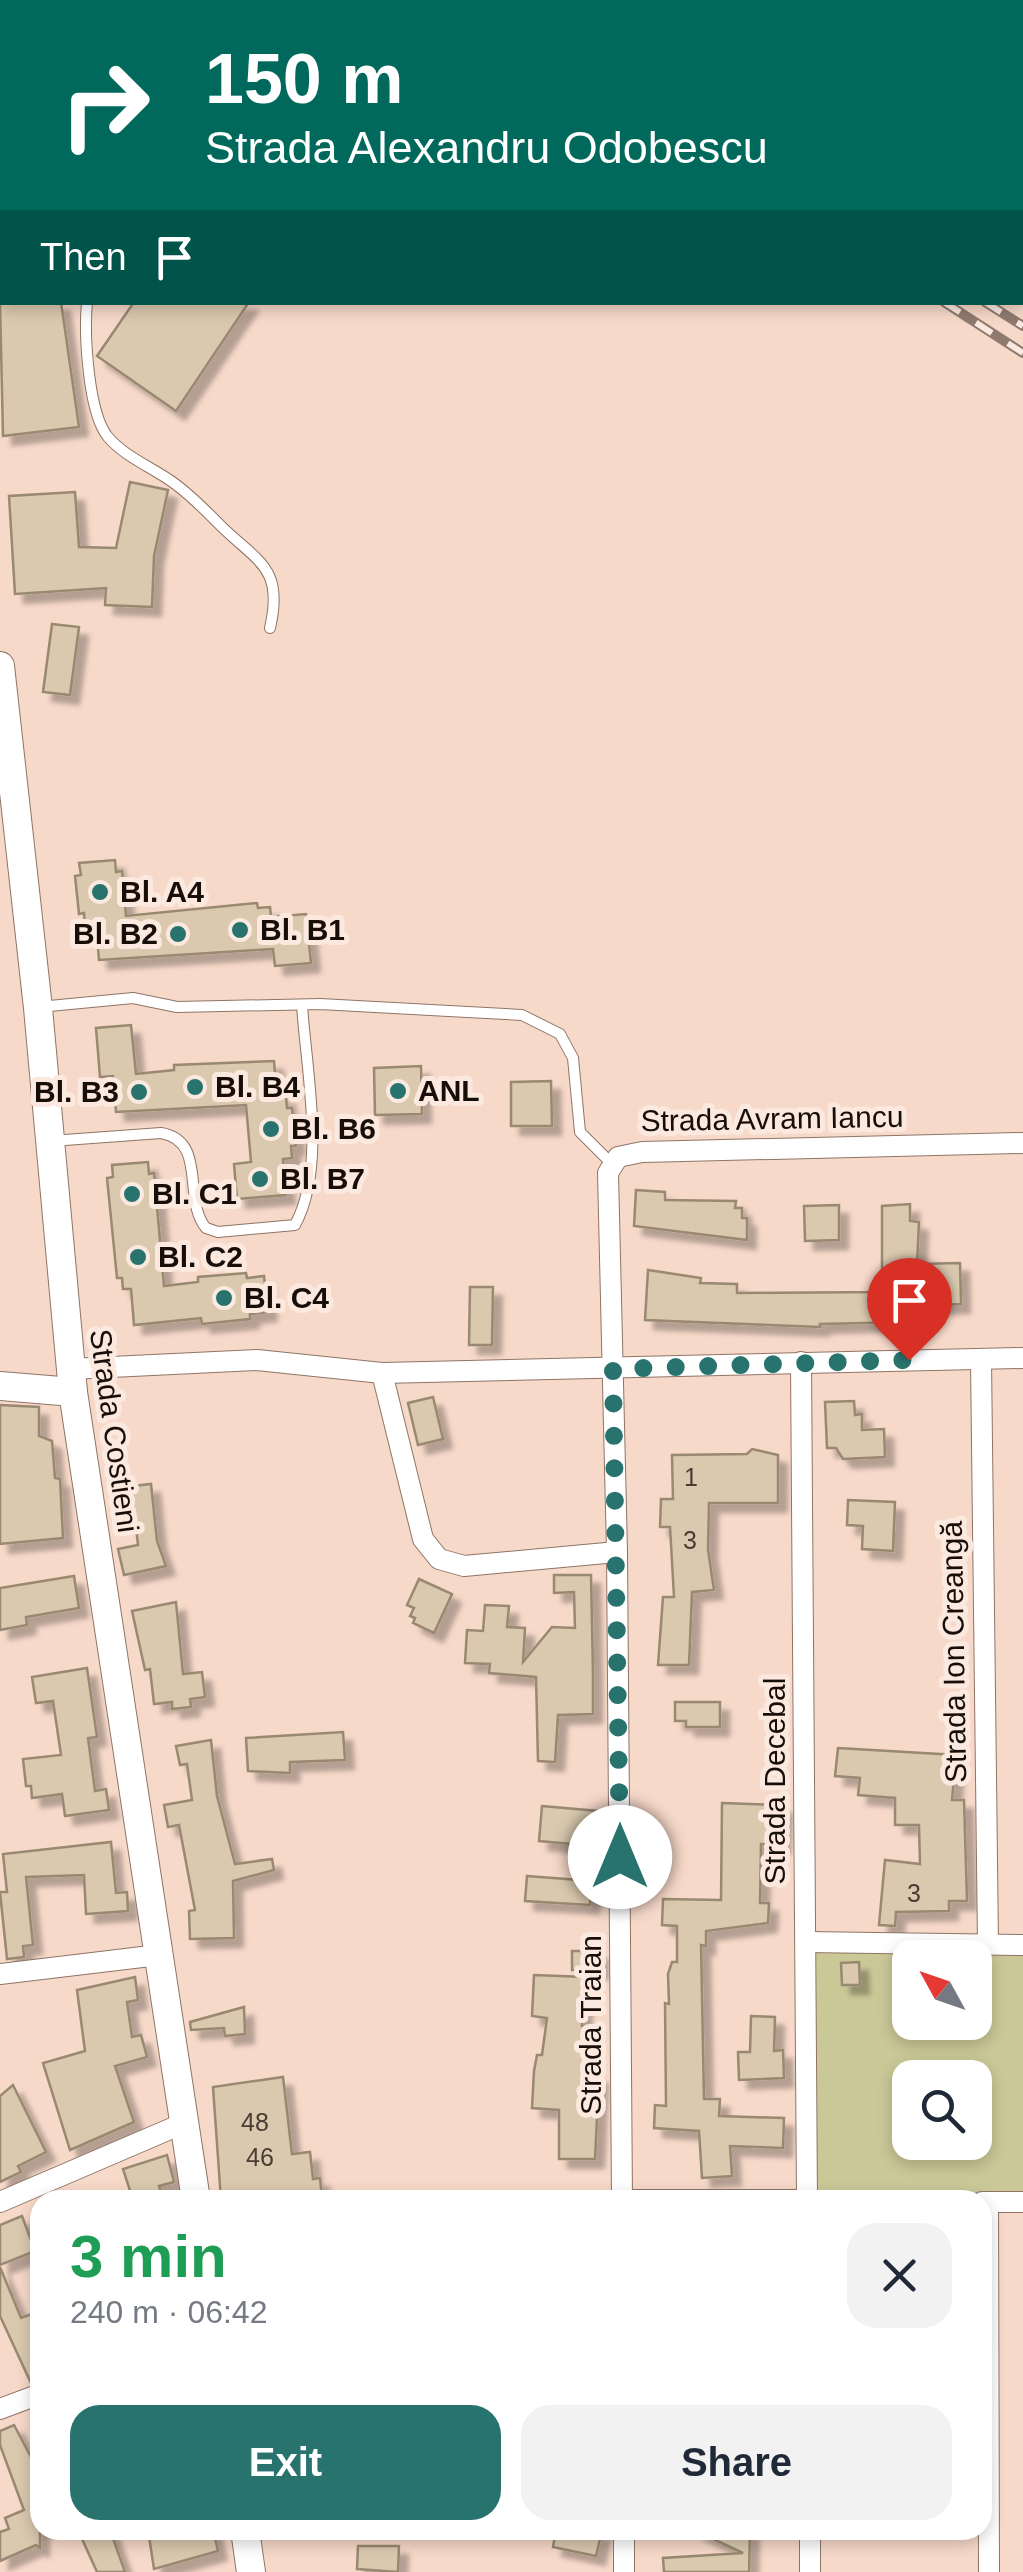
<!DOCTYPE html>
<html lang="en">
<head>
<meta charset="utf-8">
<style>
  :root { --surface:#fff; --page:#f2f2f3; --text:#1f2937; --muted:#747a83; --accent:#29736f }
  body { margin:0; font-family:Helvetica,sans-serif; background:var(--page); color:var(--text); height:100vh; display:flex; flex-direction:column; font-size:38px; white-space:nowrap }
  * { box-sizing:border-box; margin:0 }
  p { font-size:32px; color:var(--muted) }
  .icon { flex:none; width:55px; height:55px; fill:none; stroke:currentColor; stroke-width:2; stroke-linecap:round; stroke-linejoin:round }
  .map { position:relative; flex:1; overflow:hidden }
  .details { position:absolute; left:30px; top:2190px; width:962px; height:350px; display:flex; flex-direction:column; background:var(--surface); border-radius:30px; box-shadow:0 5px 15px #0003 }
  .details>* { flex:none }
  .banner { position:absolute; left:0px; top:0px; width:1025px; height:305px; box-shadow:0 5px 15px #0003; background:#00695c; color:#fff; overflow:hidden }
  .needle { width:65px; rotate:310deg }
  .controls { position:absolute; left:892px; top:1940px; display:grid; gap:20px }
  .controls a { display:grid; place-items:center; width:100px; height:100px; border-radius:20px; background:var(--surface); box-shadow:0 5px 15px #0003; font-size:50px }
  .pin { position:absolute; display:grid; place-items:center; width:85px; height:85px; color:#fff; margin:-102px -42px; border-radius:50% 50% 50% 0; rotate:-45deg; box-shadow:0 0 10px #0007 }
  .pin .icon { rotate:45deg }
  .me { position:absolute; width:110px; margin:-55px; rotate:0deg; stroke-linejoin:round; filter:drop-shadow(0 0 8px #0008) }
  .turn { display:flex; align-items:center; gap:35px; height:210px; padding:0 40px; font-size:45px }
  .turn .icon { width:130px; height:130px; stroke-width:2.5 }
  .turn b { display:block; font-size:70px; line-height:85px }
  .then { display:flex; align-items:center; height:95px; padding:0 40px; background:#0003; gap:20px; font-size:38px }
  .round { display:grid; place-items:center; flex:none; width:105px; height:105px; border-radius:30px; background:var(--page) }
  .headline { display:flex; align-items:center; justify-content:space-between; height:170px; padding:0 40px }
  h1 { font-size:60px; font-weight:700; line-height:75px; color:#1e9e55 }
  .action { display:flex; gap:20px; margin-top:auto; padding:20px 40px }
  .action a { flex:1; height:115px; border-radius:30px; background:var(--accent); color:#fff; font-size:40px; font-weight:700; line-height:115px; text-align:center }
  .action a+a { background:var(--page); color:var(--text) }
  .map>svg:first-child { display:block }
</style>
</head>
<body>
<div class="map">
<svg width="1023" height="2572" viewBox="0 0 1023 2572">
  <defs>
    <filter id="shadow"><feDropShadow dx="9" dy="9" stdDeviation="2.5" flood-color="#0004"/></filter>
  </defs>
  <rect width="100%" height="100%" fill="#f7d9c9"/>
  <!-- green -->
  <path fill="#cac897" fill-rule="evenodd" d="M1023 1945V2202L811 2195V1947ZM910 1958H975V2022H910ZM910 2078H975V2142H910Z"/>
  <!-- building -->
  <g fill="#dac9af" stroke="#998971" stroke-width="2.5" filter="url(#shadow)">
    <polygon points="0,302 61,302 79,427 3,436"/>
    <polygon points="134,302 249,302 176,411 97,356"/>
    <polygon points="130,482 168,490 154,556 152,607 105,605 106,588 15,594 9,496 75,492 79,547 116,548"/>
    <polygon points="52,624 79,627 70,695 43,692"/>
    <polygon points="115,860 116,872 122,871 126,916 257,903 258,908 270,907 271,917 306,914 311,963 275,966 273,949 99,960 96,924 85,925 84,913 79,914 75,876 81,875 79,863"/>
    <polygon points="131,1025 136,1074 174,1070 174,1065 274,1061 277,1097 286,1096 287,1108 292,1108 296,1146 291,1146 292,1158 283,1159 286,1195 237,1199 234,1164 251,1162 246,1105 116,1112 113,1076 100,1077 96,1028"/>
    <polygon points="421,1066 422,1114 375,1115 374,1068"/>
    <polygon points="551,1081 552,1126 511,1126 511,1082"/>
    <polygon points="148,1162 149,1174 154,1173 164,1286 198,1282 198,1277 246,1273 247,1278 264,1276 268,1312 250,1314 250,1319 202,1324 201,1318 134,1325 131,1289 123,1289 122,1278 117,1278 107,1178 113,1177 112,1165"/>
    <polygon points="636,1190 665,1192 665,1200 736,1201 735,1208 742,1208 742,1218 747,1218 747,1240 634,1226"/>
    <polygon points="910,1204 910,1221 919,1222 917,1264 960,1263 961,1304 907,1306 907,1322 820,1324 820,1327 645,1320 648,1270 701,1278 700,1283 737,1284 737,1293 882,1292 882,1206"/>
    <polygon points="839,1205 839,1240 805,1241 804,1206"/>
    <polygon points="470,1287 493,1287 492,1345 469,1345"/>
    <polygon points="433,1397 443,1439 418,1445 408,1403"/>
    <polygon points="854,1401 855,1415 862,1414 862,1430 884,1429 885,1457 843,1459 836,1448 827,1448 825,1402"/>
    <polygon points="0,1405 39,1407 39,1436 52,1441 55,1478 60,1479 63,1538 0,1544"/>
    <polygon points="752,1449 778,1455 778,1503 709,1503 708,1550 714,1590 692,1592 689,1665 658,1665 663,1597 674,1597 670,1527 660,1527 661,1499 673,1499 672,1455 747,1454"/>
    <polygon points="151,1484 157,1541 166,1566 124,1575 118,1549 138,1545 134,1510 117,1511 115,1488"/>
    <polygon points="848,1500 895,1502 893,1551 862,1549 863,1526 847,1525"/>
    <polygon points="554,1575 591,1575 593,1675 593,1714 558,1715 555,1762 538,1761 536,1677 489,1673 490,1664 465,1663 467,1630 483,1631 485,1605 509,1606 507,1627 525,1628 523,1662 552,1627 575,1628 574,1592 554,1593"/>
    <polygon points="74,1576 79,1608 26,1617 27,1625 0,1630 0,1588"/>
    <polygon points="419,1579 452,1594 434,1633 413,1623 415,1618 410,1616 414,1608 407,1605"/>
    <polygon points="176,1602 183,1674 202,1672 205,1697 190,1699 191,1707 172,1709 172,1702 154,1704 150,1669 145,1670 132,1611"/>
    <polygon points="87,1668 97,1737 88,1738 95,1791 106,1789 109,1810 65,1816 62,1794 32,1798 31,1786 26,1786 23,1759 61,1755 53,1701 36,1703 32,1677"/>
    <polygon points="675,1702 720,1702 720,1727 686,1727 686,1721 675,1721"/>
    <polygon points="343,1732 345,1760 290,1762 290,1773 248,1771 246,1738"/>
    <polygon points="211,1740 217,1796 235,1864 272,1859 274,1870 233,1881 234,1938 190,1939 189,1911 195,1910 179,1825 168,1827 164,1805 192,1800 187,1764 180,1765 176,1746"/>
    <polygon points="838,1748 956,1755 952,1800 964,1800 967,1901 949,1901 949,1911 896,1912 895,1926 879,1925 885,1860 920,1864 919,1825 895,1825 895,1798 858,1795 860,1778 835,1776"/>
    <polygon points="722,1803 783,1805 781,1845 761,1844 760,1903 769,1903 768,1923 706,1931 706,1946 701,1945 704,2099 720,2099 719,2116 784,2118 783,2148 730,2146 732,2176 702,2178 699,2131 654,2128 655,2105 666,2106 665,2003 669,2004 668,1974 672,1962 677,1962 677,1926 662,1925 663,1899 721,1900"/>
    <polygon points="542,1806 598,1811 594,1846 539,1841"/>
    <polygon points="111,1842 116,1893 127,1892 128,1911 86,1914 84,1875 26,1877 33,1945 23,1946 24,1957 7,1959 0,1892 7,1892 3,1854"/>
    <polygon points="527,1876 592,1881 590,1905 525,1901"/>
    <rect x="572" y="1951" width="27" height="19"/>
    <polygon points="859,1962 860,1985 842,1985 841,1963"/>
    <polygon points="534,1975 584,1977 582,2026 592,2027 586,2074 599,2075 595,2159 559,2159 559,2110 532,2108 534,2071 537,2055 542,2055 547,2018 532,2016"/>
    <polygon points="135,1977 138,2000 127,2002 132,2037 141,2035 147,2057 115,2066 134,2122 70,2150 43,2063 85,2051 77,1990"/>
    <polygon points="244,2007 245,2034 225,2036 224,2028 191,2030 190,2022"/>
    <polygon points="751,2016 775,2017 774,2051 783,2050 784,2078 739,2080 738,2052 750,2052"/>
    <polygon points="283,2077 292,2154 310,2152 313,2179 320,2178 322,2199 221,2200 213,2087"/>
    <polygon points="13,2085 46,2152 18,2166 21,2172 0,2182 0,2096"/>
    <polygon points="167,2155 174,2182 159,2186 163,2200 133,2200 123,2169"/>
    <polygon points="22,2216 35,2251 0,2265 0,2225"/>
    <polygon points="0,2267 21,2318 40,2311 40,2381 31,2383 0,2316"/>
    <polygon points="14,2425 40,2474 40,2548 36,2545 0,2561 0,2532 9,2529 5,2518 24,2510 0,2445 0,2431"/>
    <polygon points="78,2530 110,2530 125,2572 97,2572"/>
    <polygon points="148,2530 213,2530 218,2551 154,2569"/>
    <polygon points="556,2530 602,2530 596,2556 553,2547"/>
    <polygon points="694,2530 750,2530 749,2572 664,2572 663,2558 743,2553"/>
    <polygon points="358,2546 399,2546 398,2572 357,2569"/>
  </g>
  <g fill="none" stroke-linecap="round" stroke-linejoin="round">
    <!-- lane casing -->
    <g stroke="#8f7466" stroke-width="12">
      <g id="lane">
        <polyline points="0,156 2,156"/>
        <path d="M87 302C84 334 88 413 108 437 124 456 151 467 171 481 190 494 206 511 222 527 258 562 284 568 270 628"/>
        <polyline points="39,1007 133,998 177,1007 320,1004 522,1015 560,1034 573,1058 580,1132 612,1164"/>
        <path d="M51 1141 161 1133C208 1141 182 1200 206 1228L218 1232 295 1225C327 1166 306 1070 302 1005"/>
      </g>
    </g>
    <!-- street casing -->
    <g stroke="#8f7466" stroke-width="22">
      <g id="street">
        <polyline points="1022,250 1023,250"/>
        <polyline points="981,1360 988,1944"/>
        <polyline points="801,1362 807,2200"/>
        <polyline points="70,1369 257,1360 382,1373 1023,1358"/>
        <polyline points="382,1373 423,1539 439,1559 464,1566 617,1552"/>
        <polyline points="806,1942 1023,1945"/>
        <polyline points="0,1974 159,1955"/>
        <polyline points="622,2200 617,1552 608,1173 618,1157 642,1152 1023,1143"/>
        <polyline points="622,2200 810,2200"/>
        <polyline points="0,2202 184,2123"/>
        <polyline points="982,2202 1023,2202"/>
        <polyline points="988,2202 989,2572"/>
        <polyline points="0,2409 40,2394"/>
        <polyline points="624,2530 624,2572"/>
        <polyline points="810,2530 810,2572"/>
      </g>
    </g>
    <!-- secondary casing -->
    <g stroke="#8f7466" stroke-width="30">
      <g id="secondary">
        <polyline points="0,666 38,1008 73,1392 196,2200"/>
        <polyline points="0,1386 73,1392"/>
        <polyline points="245,2530 251,2572"/>
      </g>
    </g>
    <!-- lane -->
    <use href="#lane" stroke="#fff" stroke-width="10"/>
    <!-- street -->
    <use href="#street" stroke="#fff" stroke-width="20"/>
    <!-- secondary -->
    <use href="#secondary" stroke="#fff" stroke-width="28"/>
    <!-- rail casing -->
    <g stroke="#8f7a6f" stroke-width="10">
      <g id="rail">
        <polyline points="469,0 474,2"/>
        <polyline points="497,0 501,2"/>
        <polyline points="944,302 1023,353"/>
        <polyline points="985,302 1023,326"/>
      </g>
    </g>
    <!-- rail -->
    <use href="#rail" stroke="#fbe9df" stroke-width="6" stroke-dasharray="19" stroke-linecap="butt"/>
  </g>
  <g fill="none" stroke-linecap="round" stroke-linejoin="round">
    <!-- route -->
    <polyline stroke="#29736f" stroke-width="18" stroke-dasharray="0 32.4" points="620,1857 613,1369 909,1360"/>
  </g>
  <!-- markers -->
  <g fill="#29736f" stroke="#fbe9df" stroke-width="4">
    <circle cx="100" cy="892" r="10"/>
    <circle cx="240" cy="930" r="10"/>
    <circle cx="178" cy="934" r="10"/>
    <circle cx="195" cy="1087" r="10"/>
    <circle cx="398" cy="1091" r="10"/>
    <circle cx="139" cy="1092" r="10"/>
    <circle cx="271" cy="1129" r="10"/>
    <circle cx="260" cy="1179" r="10"/>
    <circle cx="132" cy="1194" r="10"/>
    <circle cx="138" cy="1257" r="10"/>
    <circle cx="224" cy="1298" r="10"/>
  </g>
  <g text-anchor="middle" stroke-width="10" stroke-linejoin="round" paint-order="stroke">
    <!-- number labels -->
    <g font-size="25" fill="#483d32">
      <text x="691" y="1486">1</text>
      <text x="690" y="1549">3</text>
      <text x="914" y="1902">3</text>
      <text x="255" y="2131">48</text>
      <text x="260" y="2166">46</text>
    </g>
    <!-- poi labels -->
    <g font-size="30" font-weight="bold" fill="#180e09" stroke="#fbe9df" text-anchor="start">
      <text x="120" y="902">Bl. A4</text>
      <text x="260" y="940">Bl. B1</text>
      <text x="158" y="944" text-anchor="end">Bl. B2</text>
      <text x="215" y="1097">Bl. B4</text>
      <text x="418" y="1101">ANL</text>
      <text x="119" y="1102" text-anchor="end">Bl. B3</text>
      <text x="291" y="1139">Bl. B6</text>
      <text x="280" y="1189">Bl. B7</text>
      <text x="152" y="1204">Bl. C1</text>
      <text x="158" y="1267">Bl. C2</text>
      <text x="244" y="1308">Bl. C4</text>
    </g>
    <!-- street labels -->
    <g font-size="30" fill="#180e09" stroke="#fbe9df">
      <text transform="translate(772 1119) rotate(-1)" y="10">Strada Avram Iancu</text>
      <text transform="translate(114 1431) rotate(82)" y="10">Strada Costieni</text>
      <text transform="translate(954 1652) rotate(-91)" y="10">Strada Ion Creangă</text>
      <text transform="translate(775 1781) rotate(-90)" y="10">Strada Decebal</text>
      <text transform="translate(591 2025) rotate(-90)" y="10">Strada Traian</text>
    </g>
  </g>
</svg>
<div class="controls">
<a><svg class="needle" viewBox="-14 -14 28 28"><path d="M0-13l5 13h-10z" fill="#e53935"/><path d="M0 13l5-13h-10z" fill="#747a83"/></svg></a>
<a><svg class="icon" aria-label="search" viewBox="0 0 24 24"><circle cx="10" cy="10" r="6"/><path d="M15 15l6 6"/></svg></a>
</div>
<div class="pin" style="left:909px;top:1360px;background:#d93025"><svg class="icon" aria-label="arrive" viewBox="0 0 24 24"><path d="M6 21V4h12l-3 4 3 4H6"/></svg></div>
<svg class="me" style="left:620px;top:1857px" viewBox="-20 -20 40 40"><circle r="19" fill="#fff"/><path d="M0-13L10 11 0 6-10 11z" fill="#29736f"/></svg>
<div class="banner">
<div class="turn"><svg class="icon" aria-label="right" viewBox="0 0 24 24"><path d="M7 20v-9h11M14 6l5 5-5 5"/></svg><div><b>150 m</b>Strada Alexandru Odobescu</div></div>
<div class="then">Then<svg class="icon" aria-label="arrive" viewBox="0 0 24 24"><path d="M6 21V4h12l-3 4 3 4H6"/></svg></div>
</div>
<section class="details">
<div class="headline"><div><h1>3 min</h1><p>240 m · 06:42</p></div><a class="round"><svg class="icon" aria-label="close" viewBox="0 0 24 24"><path d="M6 6l12 12M18 6L6 18"/></svg></a></div>
<div class="action"><a>Exit</a><a>Share</a></div>
</section>
</div>
</body>
</html>
